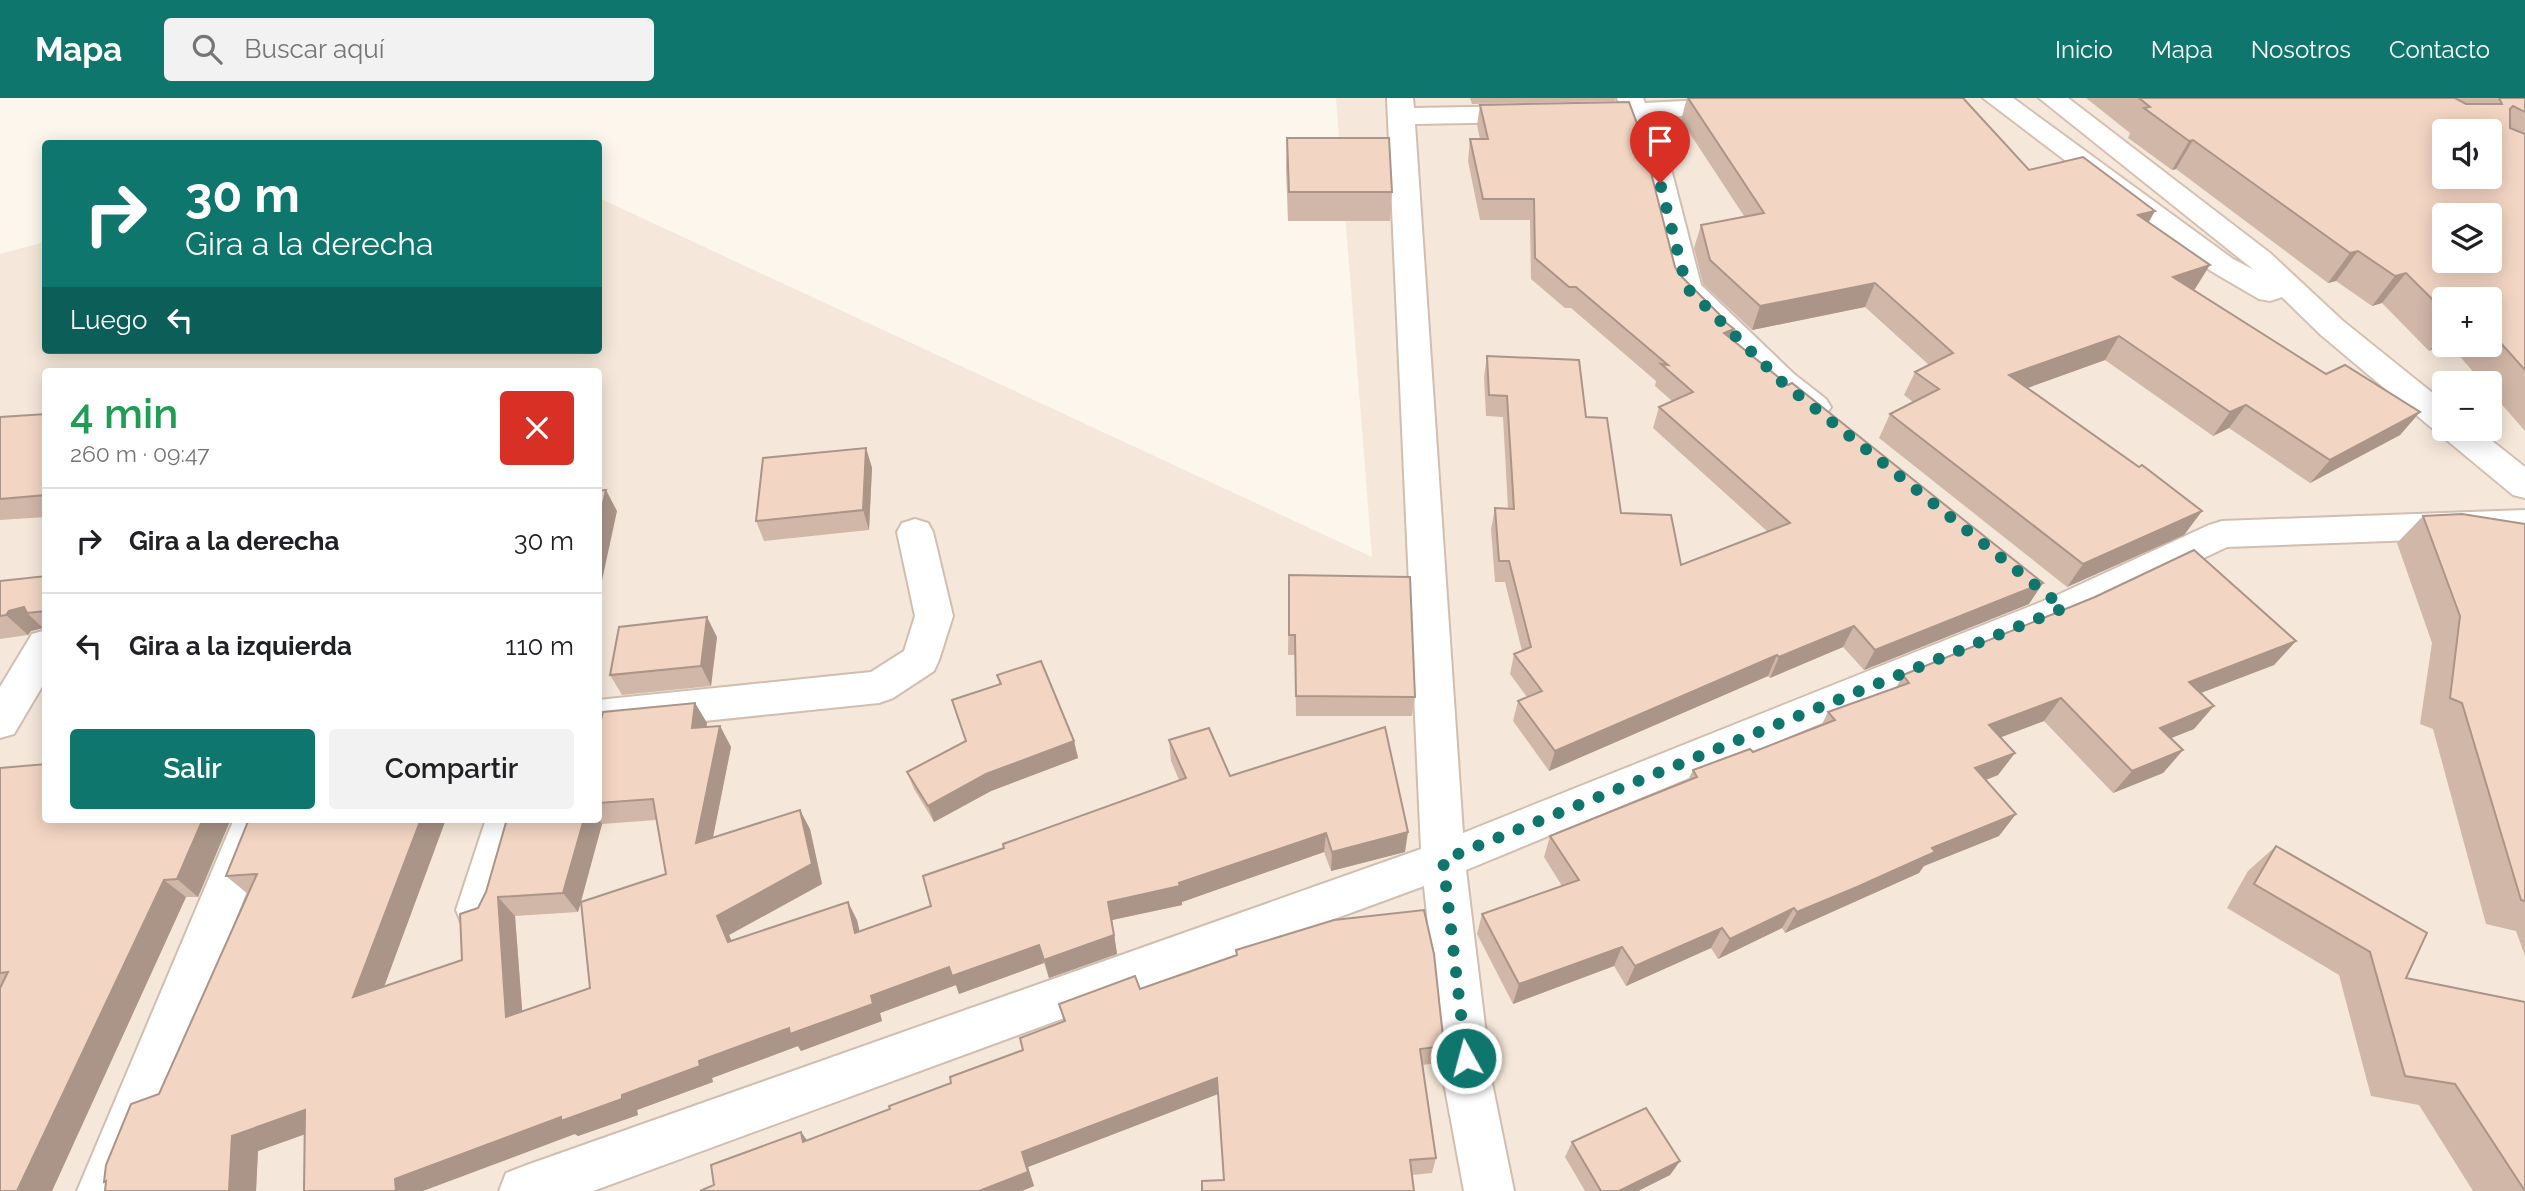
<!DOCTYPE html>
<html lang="es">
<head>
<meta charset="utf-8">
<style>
  :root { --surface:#fff; --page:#f2f2f2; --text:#202124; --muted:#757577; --line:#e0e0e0; --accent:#0f766e }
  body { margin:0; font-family:Raleway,sans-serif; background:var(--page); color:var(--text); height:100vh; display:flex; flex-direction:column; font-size:26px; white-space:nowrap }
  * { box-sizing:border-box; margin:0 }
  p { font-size:23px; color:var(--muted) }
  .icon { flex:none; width:38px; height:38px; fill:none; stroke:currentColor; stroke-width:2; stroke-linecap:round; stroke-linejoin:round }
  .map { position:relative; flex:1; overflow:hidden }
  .panel { position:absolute; left:42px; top:270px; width:560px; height:455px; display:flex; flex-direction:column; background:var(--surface); border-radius:7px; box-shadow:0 4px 18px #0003 }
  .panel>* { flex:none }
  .top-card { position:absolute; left:42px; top:42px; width:560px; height:214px; border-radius:7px; box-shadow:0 4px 18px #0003; background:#0f766e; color:#fff; overflow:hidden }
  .fabs { position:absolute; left:2432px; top:21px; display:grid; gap:14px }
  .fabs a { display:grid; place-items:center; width:70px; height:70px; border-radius:7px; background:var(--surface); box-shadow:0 4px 18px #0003; font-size:35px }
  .pin { position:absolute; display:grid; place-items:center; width:60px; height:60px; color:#fff; margin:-72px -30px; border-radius:50% 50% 50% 0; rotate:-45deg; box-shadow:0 0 7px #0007 }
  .pin .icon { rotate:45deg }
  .me { position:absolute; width:77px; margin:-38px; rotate:353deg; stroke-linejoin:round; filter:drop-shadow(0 0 5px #0008) }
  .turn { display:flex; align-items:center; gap:24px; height:147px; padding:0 28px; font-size:32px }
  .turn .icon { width:91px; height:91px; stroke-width:2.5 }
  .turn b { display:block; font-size:49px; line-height:60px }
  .then { display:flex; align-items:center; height:66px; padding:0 28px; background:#0003; gap:14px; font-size:26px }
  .round { display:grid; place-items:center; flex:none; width:74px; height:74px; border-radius:7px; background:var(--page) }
  .summary { display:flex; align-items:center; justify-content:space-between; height:119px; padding:0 28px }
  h1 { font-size:42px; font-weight:600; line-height:52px; color:#1e9e55 }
  .button { display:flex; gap:14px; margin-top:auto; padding:14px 28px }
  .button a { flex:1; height:80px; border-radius:7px; background:var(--accent); color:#fff; font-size:28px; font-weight:600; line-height:80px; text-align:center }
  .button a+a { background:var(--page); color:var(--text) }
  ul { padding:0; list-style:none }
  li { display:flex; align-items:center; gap:21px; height:105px; padding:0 28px; border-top:2px solid var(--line) }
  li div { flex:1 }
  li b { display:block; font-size:26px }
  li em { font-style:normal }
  header { display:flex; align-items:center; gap:42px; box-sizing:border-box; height:98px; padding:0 35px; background:var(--accent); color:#fff }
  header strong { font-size:33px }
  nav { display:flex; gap:38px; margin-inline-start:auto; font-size:24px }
  .search { width:490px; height:63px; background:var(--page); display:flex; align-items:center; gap:18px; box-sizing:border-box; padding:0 24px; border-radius:7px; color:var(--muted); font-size:26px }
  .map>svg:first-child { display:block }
</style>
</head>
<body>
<header>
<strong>Mapa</strong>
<div class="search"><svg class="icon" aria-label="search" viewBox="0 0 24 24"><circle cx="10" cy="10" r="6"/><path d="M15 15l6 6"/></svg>Buscar aquí</div>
<nav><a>Inicio</a><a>Mapa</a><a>Nosotros</a><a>Contacto</a></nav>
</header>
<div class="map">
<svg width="2525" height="1093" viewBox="0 0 2525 1093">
  <rect width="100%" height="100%" fill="#fdf6ec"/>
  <!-- residential -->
  <path fill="#f5e8da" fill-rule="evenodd" d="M1336 0H2525V1093H0V156L45 144 46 252H598L599 100 1372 459ZM2445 33H2490V79H2445ZM2445 117H2490V163H2445ZM2445 201H2490V247H2445ZM46 273H598V721H46ZM2445 285H2490V331H2445Z"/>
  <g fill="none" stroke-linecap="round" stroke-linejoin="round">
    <!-- minor casing -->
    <g stroke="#d1beb0" stroke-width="4">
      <g id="minor">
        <polygon points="1387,0 1413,0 1414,10 1531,8 1540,10 1544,16 1540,22 1531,24 1415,26 1463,735 2051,500 2209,427 2222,423 2525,412 2525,438 2227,449 2077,520 1466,772 1492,985 1514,1093 1464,1093 1444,985 1424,788 593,1093 499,1093 506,1075 524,1068 1421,751"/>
        <polygon points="1617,0 1643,0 1645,5 1742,0 1747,1 1751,7 1747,13 1738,15 1652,20 1668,59 1701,187 1794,276 1826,301 1831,309 1826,317 1814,320 1802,317 1770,292 1676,197 1672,190 1640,59 1626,22 1600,21 1596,15 1600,9 1619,6"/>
        <polygon points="915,421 928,425 933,434 953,518 939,562 934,573 893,600 879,605 598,634 598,602 871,574 904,553 915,518 897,434 902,425"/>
        <polygon points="46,532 46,582 14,636 0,640 0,589 32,536"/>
        <polygon points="234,721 276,721 127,1093 77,1093"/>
        <polygon points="486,721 528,721 500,812 494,826 478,832 462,826 456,812"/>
      </g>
    </g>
    <!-- secondary casing -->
    <g stroke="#d6c0b0" stroke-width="4">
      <polygon id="secondary" points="1983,0 2013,0 2233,161 2254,172 2039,0 2068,0 2270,155 2343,223 2445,305 2445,331 2477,331 2525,369 2525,400 2513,397 2443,339 2439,333 2433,331 2321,237 2282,199 2270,203 2259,201 2211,173"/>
    </g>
    <!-- minor -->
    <use href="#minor" fill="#fff" fill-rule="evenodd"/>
    <!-- secondary -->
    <use href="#secondary" fill="#fff" fill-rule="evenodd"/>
  </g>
  <!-- wall -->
  <g fill="#d1b7a8" fill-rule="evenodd">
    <polygon points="1470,0 1616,0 1615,3 1472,6"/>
    <polygon points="1687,0 1963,0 2029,72 2148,124 2195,191 2193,192 2326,276 2420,314 2400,337 2310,385 2229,330 2213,338 2105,262 2027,290 2202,413 2184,437 2067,489 1879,340 1890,316 1913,304 1904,297 1915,274 1929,267 1865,209 1752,232 1703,186 1694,150 1701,127 1744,118 1681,22"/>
    <polygon points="2086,0 2525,0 2525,333 2490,293 2490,285 2483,285 2450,247 2490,247 2490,201 2445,201 2445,243 2429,253 2382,205 2372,208 2336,183 2328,185 2176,71 2172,72 2128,40 2130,35"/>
    <polygon points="1480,7 1675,169 1680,177 1721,218 1721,221 1734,231 1730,241 2029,506 1864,572 1843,549 1770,580 1768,578 1549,673 1513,623 1518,603 1527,599 1510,576 1514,556 1522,553 1505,484 1495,484 1491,431 1495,410 1508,411 1503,319 1486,318 1484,279 1487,258 1586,319 1621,415 1681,467 1768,434 1653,330 1659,309 1672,303 1655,288 1656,283 1571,210 1565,210 1531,181 1530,122 1480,122 1468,63 1470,41 1480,41 1477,27"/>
    <polygon points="1287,40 1392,94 1390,123 1288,123 1286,69"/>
    <polygon points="46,316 46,419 0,422 0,319"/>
    <polygon points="866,350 872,370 869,432 764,443 756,423"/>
    <polygon points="2423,418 2525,426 2525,858 2516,833 2486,826 2433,631 2420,626 2432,545 2397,445"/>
    <polygon points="1289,477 1415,599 1412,618 1296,618 1295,557 1288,557"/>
    <polygon points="46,478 46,532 43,530 31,533 28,537 0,541 0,483"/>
    <polygon points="717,539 711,588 622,597 610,577"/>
    <polygon points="2296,543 2274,567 2201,595 2194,631 2171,640 2183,652 2163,675 2113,695 2044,623 2000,639 2015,655 1998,677 1986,682 1999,738 1924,768 1919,775 1843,809 1785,835 1782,830 1718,861 1711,850 1626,888 1614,868 1513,906 1477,836 1482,816 1562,788 1544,759 1550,738 1688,682 1693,672 1753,654 1821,628 1828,614 1896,590 1903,577"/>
    <polygon points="997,577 1074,643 1078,660 991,693 934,724 914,691 907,674 966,643 952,602 1000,587"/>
    <path d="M695 605 707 625 706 629 720 628 731 649 713 739 810 731 822 786 729 837 732 843 857 822 859 833 931 808 1004 750 1179 682 1171 663 1169 642 1230 678 1405 754 1331 773 1324 754 1182 804V807L1112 822 1117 856 1049 880 1044 865 959 896 956 887 880 915 882 923 801 953 798 948 712 980 713 984 637 1012 638 1017 578 1038 575 1036H305L258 1053 256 1093H105L159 996 248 796 226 778 249 721H446L384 888 462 862 478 810 598 721V633ZM656 722 666 776 581 804 602 726ZM581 805 590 890 522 913 515 818 578 814Z"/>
    <polygon points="0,670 230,723 198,799 186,799 52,1093 0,1093"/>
    <polygon points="2276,748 2406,880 2525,1093 2473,1093 2419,1007 2371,998 2339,877 2227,810 2248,773"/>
    <polygon points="1236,852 1444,948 1439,965 1422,967 1436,1060 1432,1075 1412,1077 1224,1082 1218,996 1028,1069 1034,1088 714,1087 801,1034 807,1043 890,1011 951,985 1023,952 1064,924 1059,906 1140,891 1236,857"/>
    <polygon points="1572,1044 1680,1063 1670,1077 1638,1093 1585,1093 1565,1059"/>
  </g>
  <!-- shaded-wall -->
  <g fill="#aa9588">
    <polygon points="2193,42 2176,71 2172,72 2189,43"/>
    <polygon points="2155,113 2142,136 2138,117"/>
    <polygon points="2358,153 2336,183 2328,185 2350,155"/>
    <polygon points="2210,167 2195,191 2158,203 2173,179"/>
    <polygon points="2406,175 2382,205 2372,208 2395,178"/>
    <polygon points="1875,185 1865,209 1752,232 1760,208"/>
    <polygon points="1734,231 1727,252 1724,235"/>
    <polygon points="2445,234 2445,243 2429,253"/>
    <polygon points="2119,238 2105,262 1997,301 2009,277"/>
    <polygon points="2246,307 2229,330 2213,338 2230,314"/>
    <polygon points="2420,314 2400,337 2310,385 2330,362"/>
    <polygon points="866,350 872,370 869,432 863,412"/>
    <polygon points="606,392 617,413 598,501 598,427"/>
    <polygon points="2202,413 2184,437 2067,489 2083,466"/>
    <polygon points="2043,485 2029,506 1864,572 1875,552"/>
    <polygon points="24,509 27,515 43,530 31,533 28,537 6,517 9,513"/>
    <polygon points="707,519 717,539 711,588 701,568"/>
    <polygon points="1854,528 1843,549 1770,580 1779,559"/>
    <polygon points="2296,543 2274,567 2169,607 2189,584"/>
    <polygon points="1777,557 1768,578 1549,673 1555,653"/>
    <polygon points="2061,600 2044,623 1973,650 1989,627"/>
    <polygon points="695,605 707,625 704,650 692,630"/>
    <polygon points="2214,608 2194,631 2141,652 2160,630"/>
    <polygon points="720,628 731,649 708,764 696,745"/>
    <polygon points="1074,643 1078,660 991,693 934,724 928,708 986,676"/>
    <polygon points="2183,652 2163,675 2113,695 2132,673"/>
    <polygon points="2015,655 1998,677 1960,692 1975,670"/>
    <polygon points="800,712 810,731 822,786 729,837 740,863 728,844 717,818"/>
    <polygon points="2016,716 1999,738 1924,768 1919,775 1785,835 1797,814 1932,750"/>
    <polygon points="598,720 602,726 578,814 563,795 584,721"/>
    <polygon points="203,721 228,721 230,723 198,799 177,781"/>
    <polygon points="421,721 446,721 374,916 353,899"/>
    <polygon points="1408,734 1405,754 1331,773 1332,754"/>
    <polygon points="1326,735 1324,754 1182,804 1182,807 1112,822 1117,856 1049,880 1044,862 1108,804 1179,785"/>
    <polygon points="164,782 186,799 52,1093 17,1093"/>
    <polygon points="498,799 515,818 524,936 506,919"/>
    <polygon points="848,804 857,822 864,853 855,835"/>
    <polygon points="1794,810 1782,830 1718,861 1730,841"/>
    <polygon points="1722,830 1711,850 1626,888 1635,868"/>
    <polygon points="1039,847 1044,865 959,896 956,887 880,915 882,923 801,953 798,948 712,980 713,984 637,1012 638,1017 578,1038 575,1036 423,1093 396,1093 395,1081 622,997 699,963 949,869"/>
    <polygon points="1622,849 1614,868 1513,906 1519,886"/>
    <polygon points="1217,980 1218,996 1028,1069 1034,1088 1022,1093 979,1093 1022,1054"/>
    <polygon points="305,1012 328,1028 258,1053 256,1093 229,1093 232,1038"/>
    <polygon points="801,1034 812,1049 803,1044"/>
    <polygon points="1680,1063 1670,1077 1638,1093 1619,1093"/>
  </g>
  <!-- building -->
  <g fill="#f3d5c3" stroke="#aa9588" stroke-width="2" fill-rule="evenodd">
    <polygon points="1688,0 1963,0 2029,72 2083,59 2155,113 2138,117 2210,167 2173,179 2326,276 2345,267 2420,314 2330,362 2246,307 2230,314 2119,238 2009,277 2139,369 2142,367 2202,413 2083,466 1890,316 1939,291 1915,274 1953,255 1875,185 1760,208 1710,162 1701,127 1764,115"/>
    <path d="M2139 0H2455L2466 6H2502L2499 0H2525V14L2513 8 2510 11V30L2525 36V272L2490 233V201H2445V214L2406 175 2395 178 2358 153 2350 155 2193 42 2189 43 2144 10 2150 9ZM2445 33H2490V79H2445ZM2445 117H2490V163H2445Z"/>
    <polygon points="1629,4 1642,39 1675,169 1680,177 1721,218 1719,219 1734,231 1724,235 1788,287 1792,285 2043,485 1875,552 1854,528 1779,559 1777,557 1555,653 1518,603 1542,593 1514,556 1531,549 1509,463 1499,463 1495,410 1514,411 1507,298 1489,297 1487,258 1579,262 1586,319 1607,320 1621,415 1671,417 1681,467 1790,425 1659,309 1693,294 1661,266 1668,267 1576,189 1569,189 1535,160 1534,101 1483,101 1470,41 1488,41 1480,7"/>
    <polygon points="1287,40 1389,40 1392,94 1289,94"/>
    <polygon points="46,316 46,397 0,401 0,319"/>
    <polygon points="866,350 863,412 756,423 763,360"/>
    <polygon points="606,392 598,427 598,393"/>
    <polygon points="2462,416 2525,426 2525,803 2521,802 2462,605 2450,600 2460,518 2423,418"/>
    <polygon points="2194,452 2296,543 2189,584 2214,608 2160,630 2183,652 2132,673 2061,600 1989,627 2015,655 1975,670 2016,716 1932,750 1935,754 1857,789 1797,814 1794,810 1730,841 1722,830 1635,868 1622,849 1519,886 1482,816 1579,782 1550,738 1697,679 1693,672 1750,651 1753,654 1835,622 1828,614 1909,585 1903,577 2095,499"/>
    <polygon points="1289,477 1410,479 1415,599 1296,598 1295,537 1289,537"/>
    <polygon points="46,478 46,513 27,515 24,509 9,513 6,517 0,518 0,483"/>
    <polygon points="707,519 701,568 610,577 619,529"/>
    <polygon points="1041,563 1074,643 986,676 928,708 907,674 966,643 952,602 1001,586 997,577"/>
    <polygon points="695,605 692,630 720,628 696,745 800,712 812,766 717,818 728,844 848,804 855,835 931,808 923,778 1004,750 1003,746 1186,680 1169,642 1209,630 1230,678 1385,629 1408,734 1332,754 1326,735 1179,785 1180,788 1108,804 1114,837 1044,862 1039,847 952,878 949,869 871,898 873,906 790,936 789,930 699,963 700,968 622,997 622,1001 561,1023 561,1019 395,1081 396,1093 304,1093 305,1012 232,1038 229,1093 105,1093 106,1083 104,1084 106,1067 131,1006 159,996 257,776 226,778 249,721 421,721 353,899 462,862 460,816 478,810 486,794 507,721 584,721 563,795 498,799 506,919 590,890 581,804 666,776 653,701 598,705 598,633 603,614"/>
    <polygon points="46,666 46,721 203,721 177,781 164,782 17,1093 0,1093 0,890 8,874 0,875 0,670"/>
    <polygon points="2276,748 2427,835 2406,880 2525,904 2525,1093 2455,986 2405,978 2370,854 2254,786"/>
    <polygon points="1424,812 1434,856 1444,948 1420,951 1436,1060 1410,1062 1414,1093 1202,1093 1202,1083 1224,1082 1217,980 1022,1054 1028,1074 979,1093 700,1093 714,1087 711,1067 801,1034 803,1044 890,1011 889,1008 951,985 950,979 1023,952 1020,940 1065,923 1059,906 1135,878 1140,891 1237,857 1236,852 1334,822"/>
    <polygon points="1646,1010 1680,1063 1619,1093 1601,1093 1572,1044"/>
  </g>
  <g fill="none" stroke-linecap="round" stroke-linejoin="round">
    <!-- route -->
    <polyline stroke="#0f766e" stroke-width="12" stroke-dasharray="0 21.6" points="1466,960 1443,762 2064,510 1782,284 1687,190 1660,85"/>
  </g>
</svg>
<div class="fabs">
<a><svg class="icon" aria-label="sound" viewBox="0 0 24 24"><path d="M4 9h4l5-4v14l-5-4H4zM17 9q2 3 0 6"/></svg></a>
<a><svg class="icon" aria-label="layers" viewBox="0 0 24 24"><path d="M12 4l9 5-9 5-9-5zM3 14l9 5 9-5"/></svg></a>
<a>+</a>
<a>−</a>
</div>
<div class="pin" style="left:1660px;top:85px;background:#d93025"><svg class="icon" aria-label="arrive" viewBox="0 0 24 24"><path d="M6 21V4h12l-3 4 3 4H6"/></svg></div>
<svg class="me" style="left:1466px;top:960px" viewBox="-20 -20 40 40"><circle r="17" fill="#0f766e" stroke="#fff" stroke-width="3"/><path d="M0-11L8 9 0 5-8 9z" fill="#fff"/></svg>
<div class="top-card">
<div class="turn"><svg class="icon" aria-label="right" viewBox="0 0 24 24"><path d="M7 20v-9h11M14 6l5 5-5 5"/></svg><div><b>30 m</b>Gira a la derecha</div></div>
<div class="then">Luego<svg class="icon" aria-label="left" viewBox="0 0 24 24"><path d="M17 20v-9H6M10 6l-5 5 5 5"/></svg></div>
</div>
<section class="panel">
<div class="summary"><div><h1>4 min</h1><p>260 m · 09:47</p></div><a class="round" style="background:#d93025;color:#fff"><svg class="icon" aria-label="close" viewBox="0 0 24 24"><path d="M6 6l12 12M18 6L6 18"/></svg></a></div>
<ul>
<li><svg class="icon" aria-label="right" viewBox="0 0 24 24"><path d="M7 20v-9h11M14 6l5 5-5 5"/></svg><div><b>Gira a la derecha</b></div><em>30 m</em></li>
<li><svg class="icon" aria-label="left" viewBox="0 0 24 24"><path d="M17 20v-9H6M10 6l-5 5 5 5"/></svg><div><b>Gira a la izquierda</b></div><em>110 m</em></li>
</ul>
<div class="button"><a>Salir</a><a>Compartir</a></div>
</section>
</div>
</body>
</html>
